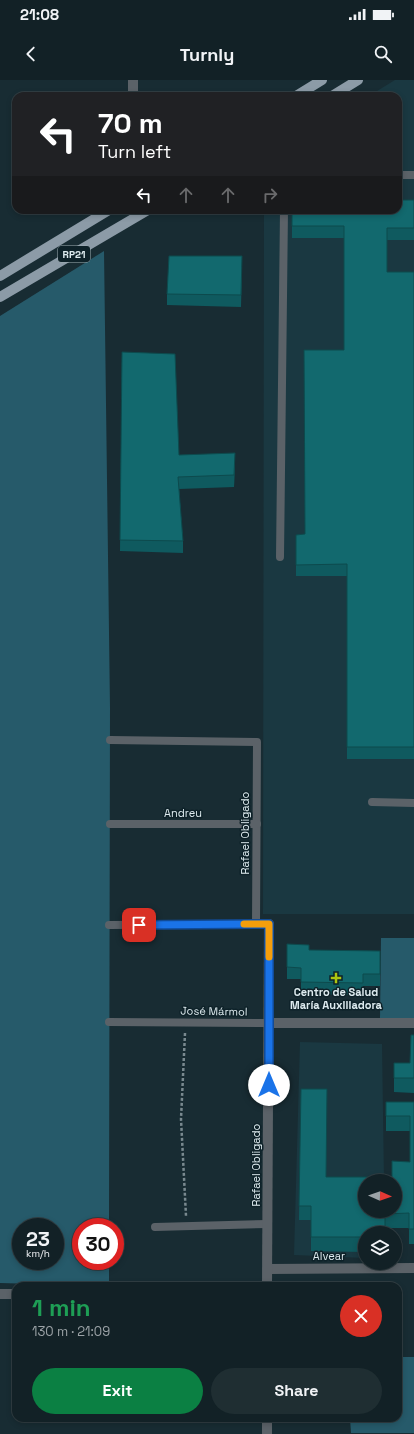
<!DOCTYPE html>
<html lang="en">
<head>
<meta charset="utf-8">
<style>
  :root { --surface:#122126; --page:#1f2e32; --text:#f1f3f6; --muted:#9ca3a7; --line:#313e43; --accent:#0b8043 }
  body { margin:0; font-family:"Space Grotesk",sans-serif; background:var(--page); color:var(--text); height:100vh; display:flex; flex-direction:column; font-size:15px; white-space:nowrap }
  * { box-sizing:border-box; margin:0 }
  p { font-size:13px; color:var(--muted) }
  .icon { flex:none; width:22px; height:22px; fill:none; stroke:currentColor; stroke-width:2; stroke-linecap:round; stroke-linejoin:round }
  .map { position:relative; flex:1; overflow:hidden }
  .details { position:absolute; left:12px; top:1202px; width:390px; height:140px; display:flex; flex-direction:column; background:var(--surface); border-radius:12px; box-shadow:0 2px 6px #0003,0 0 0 1px var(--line) }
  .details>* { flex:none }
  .banner { position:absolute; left:12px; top:12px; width:390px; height:122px; border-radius:12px; box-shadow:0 2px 6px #0003,0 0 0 1px var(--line); background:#202124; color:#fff; overflow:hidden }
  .needle { width:26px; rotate:92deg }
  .fabs { position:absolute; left:358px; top:1094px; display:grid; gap:8px }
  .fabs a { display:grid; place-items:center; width:44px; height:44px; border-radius:50%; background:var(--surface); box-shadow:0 2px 6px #0003,0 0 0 1px var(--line); font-size:20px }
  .speed { position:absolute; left:12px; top:1138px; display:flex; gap:8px; font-size:20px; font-weight:700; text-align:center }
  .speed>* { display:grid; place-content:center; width:52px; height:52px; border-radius:50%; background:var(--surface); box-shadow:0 2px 6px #0003,0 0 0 1px var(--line); line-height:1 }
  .speed small { font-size:10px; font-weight:400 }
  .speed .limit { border:6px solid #d22; background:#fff; color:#111 }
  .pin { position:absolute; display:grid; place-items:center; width:34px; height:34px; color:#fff; margin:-17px; border-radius:8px; box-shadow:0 2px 6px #0006 }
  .me { position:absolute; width:44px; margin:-22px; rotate:0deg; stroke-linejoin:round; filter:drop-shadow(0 0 3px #0008) }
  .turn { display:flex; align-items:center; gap:14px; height:84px; padding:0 20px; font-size:18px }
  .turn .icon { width:52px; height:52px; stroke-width:2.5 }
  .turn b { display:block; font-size:28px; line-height:34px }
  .lanes { display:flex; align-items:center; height:38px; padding:0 20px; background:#0003; justify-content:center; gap:20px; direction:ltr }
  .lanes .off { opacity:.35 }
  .round { display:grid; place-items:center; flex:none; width:42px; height:42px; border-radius:21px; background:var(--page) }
  .headline { display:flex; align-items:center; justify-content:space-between; height:68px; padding:0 20px }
  h1 { font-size:24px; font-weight:600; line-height:30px; color:#1e9e55 }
  .primary-button { display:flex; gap:8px; margin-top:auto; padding:8px 20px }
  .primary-button a { flex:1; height:46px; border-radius:24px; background:var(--accent); color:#fff; font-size:16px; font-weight:600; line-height:46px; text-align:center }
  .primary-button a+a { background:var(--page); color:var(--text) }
  .status { display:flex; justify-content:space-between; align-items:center; height:28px; padding:0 20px; background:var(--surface); direction:ltr }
  .status svg { height:11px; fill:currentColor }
  header { display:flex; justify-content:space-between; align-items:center; height:52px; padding:0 20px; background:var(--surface); font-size:18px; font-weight:600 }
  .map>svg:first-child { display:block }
</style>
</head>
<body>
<div class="status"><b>21:08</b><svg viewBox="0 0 49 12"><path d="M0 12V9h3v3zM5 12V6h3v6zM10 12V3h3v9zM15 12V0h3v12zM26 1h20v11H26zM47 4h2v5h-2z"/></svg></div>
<header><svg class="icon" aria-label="back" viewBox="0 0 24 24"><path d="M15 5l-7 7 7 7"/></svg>Turnly<svg class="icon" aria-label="search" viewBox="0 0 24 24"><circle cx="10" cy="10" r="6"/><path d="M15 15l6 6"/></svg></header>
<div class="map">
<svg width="414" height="1354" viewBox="0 0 414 1354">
  <rect width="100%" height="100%" fill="#182c33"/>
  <!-- built -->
  <g fill="#1a3841">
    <polygon points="395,0 414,0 414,834 263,834 264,130 398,130 398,16 369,16"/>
    <polygon points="300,962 382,964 384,1101 365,1101 365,1178 294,1175"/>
  </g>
  <!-- green -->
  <g fill="#265a6a" fill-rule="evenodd">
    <path d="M104 171 110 628 109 1147H81V1181H109V1206L0 1203V236ZM21 1147H55V1181H21Z"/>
    <polygon points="381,858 414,858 414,940 380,939"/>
    <polygon points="398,1277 414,1277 414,1353 351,1353 350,1338 398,1338"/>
  </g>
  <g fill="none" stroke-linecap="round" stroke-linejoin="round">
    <!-- path -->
    <polyline stroke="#79898f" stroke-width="2.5" stroke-dasharray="3 2" stroke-linecap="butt" points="185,953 181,1039 186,1136"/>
    <!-- lane -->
    <g stroke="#5b6268" stroke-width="8">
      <polyline points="398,95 414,95"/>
      <polyline points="280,477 284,130"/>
      <polyline points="110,660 257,662 256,844"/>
      <polyline points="372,722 414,723"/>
      <polyline points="110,744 257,744"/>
      <polyline points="109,845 269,844"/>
      <polyline points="109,942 269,943"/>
      <polyline points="155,1147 268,1144"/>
    </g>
    <!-- street -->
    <g stroke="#5b6268" stroke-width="10">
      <polyline points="133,0 133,16"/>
      <polyline points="269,943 414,943"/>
      <polyline points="268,1189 414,1188"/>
      <polyline points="267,1206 269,844"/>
      <polyline points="0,1214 16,1214"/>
      <polyline points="267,1354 267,1338"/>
    </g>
    <!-- primary -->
    <g stroke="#8c9ba7" stroke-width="10">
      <polyline points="296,16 322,0"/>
      <polyline points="332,16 358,0"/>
      <polyline points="0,196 109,130"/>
      <polyline points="0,217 148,130"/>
    </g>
  </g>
  <!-- wall -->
  <g fill="#0f5a5f">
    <polygon points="414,120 414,160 387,160 387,192 414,192 414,679 347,679 347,496 296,496 296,455 305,454 344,270 344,158 292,158 292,130"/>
    <polygon points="242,187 241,227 167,225 167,214"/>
    <polygon points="122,272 179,375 235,385 234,407 179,409 183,461 183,473 120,471"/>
    <polygon points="287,864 309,870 380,871 380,906 363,906 363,915 301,914 301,899 287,899"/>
    <polygon points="414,955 414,1013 394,1012 394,983 410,983"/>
    <polygon points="301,1009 326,1097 392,1097 410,1082 410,1051 386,1051 386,1022 414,1022 414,1164 409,1164 409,1148 385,1148 365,1153 365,1172 311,1171 311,1140 299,1140"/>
  </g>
  <!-- shaded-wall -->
  <polygon fill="#0d4a4d" points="235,373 235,385 234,407 234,395"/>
  <!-- building -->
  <g fill="#12696e" stroke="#0d4a4d" fill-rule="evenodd">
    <polygon points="398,120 414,120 414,148 387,148 387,192 414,192 414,667 347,667 347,484 296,485 296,455 305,454 304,270 344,270 344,146 292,146 292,130 398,130"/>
    <polygon points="169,176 242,176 241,215 167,214"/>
    <polygon points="122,272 175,274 179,375 235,373 234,395 178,397 183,461 120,460"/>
    <polygon points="287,864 309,865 309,870 380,871 380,894 363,894 363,903 301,902 301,888 287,887"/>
    <polygon points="411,955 414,955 414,998 394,998 394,983 410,983"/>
    <path d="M301 1009H327L326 1097H392V1081L410 1082V1036H386V1022H414V1149H409V1133L385 1134V1153H365V1157H311V1126H299ZM365 1101H395V1131H365Z"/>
  </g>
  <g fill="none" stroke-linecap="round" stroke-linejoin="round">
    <!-- route casing -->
    <g stroke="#114b97" stroke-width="10">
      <polyline id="route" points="139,845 269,844 269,1005"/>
    </g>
    <!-- route -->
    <use href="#route" stroke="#1a73e8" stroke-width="7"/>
    <!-- slow -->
    <polyline stroke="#f59e0b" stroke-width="7" points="244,844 269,844 269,877"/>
  </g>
  <!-- markers -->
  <path fill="#acc611" stroke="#0e2229" stroke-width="1.5" d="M334 892h4v4h4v4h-4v4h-4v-4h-4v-4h4z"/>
  <g text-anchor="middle" stroke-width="3" stroke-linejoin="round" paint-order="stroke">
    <!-- shield labels -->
    <rect fill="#0e2229" stroke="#a0afb4" stroke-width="1" x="58" y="166" width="32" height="16" rx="3"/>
    <g font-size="10" font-weight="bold" fill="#deebef">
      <text x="74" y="178">RP21</text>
    </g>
    <!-- street labels -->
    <g font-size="11" fill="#deebef" stroke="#0e2229">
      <text x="183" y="737">Andreu</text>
      <text transform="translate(245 753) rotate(-90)" y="4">Rafael Obligado</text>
      <text transform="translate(214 931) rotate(1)" y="4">José Mármol</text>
      <text transform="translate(256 1085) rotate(-90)" y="4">Rafael Obligado</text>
      <text x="329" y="1180">Alvear</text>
    </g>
    <!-- poi labels -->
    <g font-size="11" font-weight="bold" fill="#deebef" stroke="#0e2229">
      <text x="336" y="916">Centro de Salud<tspan x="336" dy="13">María Auxiliadora</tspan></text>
    </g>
  </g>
</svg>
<div class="fabs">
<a><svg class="needle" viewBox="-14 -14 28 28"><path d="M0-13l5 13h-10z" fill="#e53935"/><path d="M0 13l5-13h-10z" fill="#9ca3a7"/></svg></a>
<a><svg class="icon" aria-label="layers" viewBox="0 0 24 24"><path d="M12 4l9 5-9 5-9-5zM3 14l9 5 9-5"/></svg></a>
</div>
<div class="speed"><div>23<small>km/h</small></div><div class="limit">30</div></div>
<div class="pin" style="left:139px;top:845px;background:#d93025"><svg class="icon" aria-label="arrive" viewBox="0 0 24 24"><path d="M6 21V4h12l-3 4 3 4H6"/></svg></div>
<svg class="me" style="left:269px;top:1005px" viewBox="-20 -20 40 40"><circle r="19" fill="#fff"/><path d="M0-13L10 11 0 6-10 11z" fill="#1a73e8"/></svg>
<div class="banner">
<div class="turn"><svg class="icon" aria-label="left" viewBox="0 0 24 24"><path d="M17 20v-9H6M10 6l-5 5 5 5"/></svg><div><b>70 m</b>Turn left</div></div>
<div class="lanes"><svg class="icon" aria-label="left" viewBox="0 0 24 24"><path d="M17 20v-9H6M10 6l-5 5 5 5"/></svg><svg class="icon off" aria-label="ahead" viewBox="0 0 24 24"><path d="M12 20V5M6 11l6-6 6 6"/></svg><svg class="icon off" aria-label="ahead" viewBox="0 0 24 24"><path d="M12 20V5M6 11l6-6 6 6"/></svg><svg class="icon off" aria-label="right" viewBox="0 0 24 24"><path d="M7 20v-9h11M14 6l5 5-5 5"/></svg></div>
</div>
<section class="details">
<div class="headline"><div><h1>1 min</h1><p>130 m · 21:09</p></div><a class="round" style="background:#d93025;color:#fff"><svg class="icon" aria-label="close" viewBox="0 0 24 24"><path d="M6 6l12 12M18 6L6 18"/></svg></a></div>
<div class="primary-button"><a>Exit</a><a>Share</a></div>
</section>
</div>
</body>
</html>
